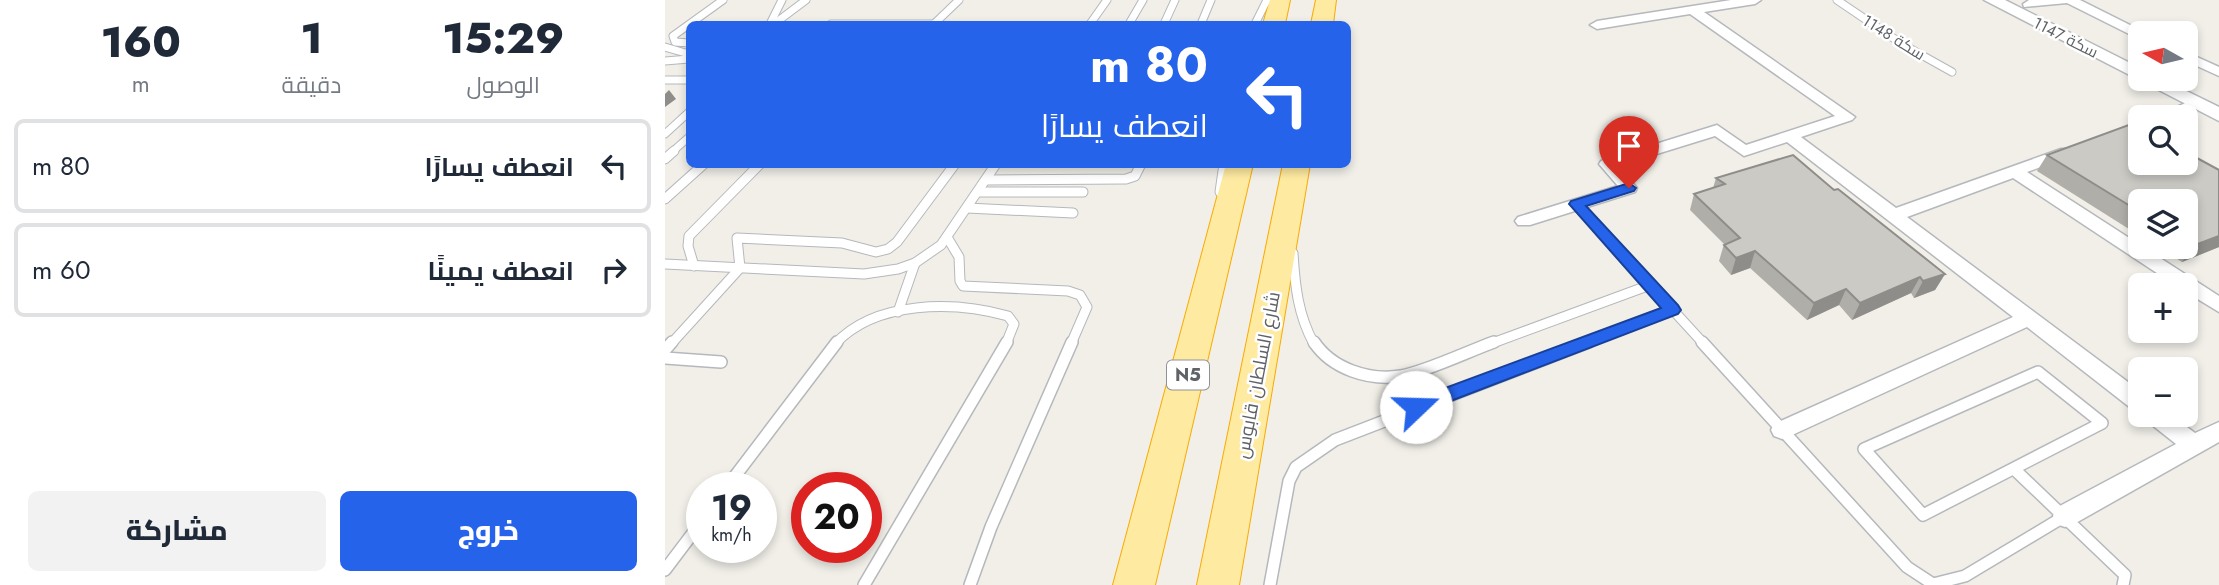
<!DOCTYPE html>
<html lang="ar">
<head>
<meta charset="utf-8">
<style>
  :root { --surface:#fff; --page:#f2f2f3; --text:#1f2937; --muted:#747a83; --line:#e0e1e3; --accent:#2563eb }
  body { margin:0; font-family:Jost,Cairo,sans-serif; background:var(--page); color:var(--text); direction:rtl; height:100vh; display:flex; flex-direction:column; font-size:26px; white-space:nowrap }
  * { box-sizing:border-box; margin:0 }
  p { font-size:23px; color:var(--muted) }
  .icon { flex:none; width:38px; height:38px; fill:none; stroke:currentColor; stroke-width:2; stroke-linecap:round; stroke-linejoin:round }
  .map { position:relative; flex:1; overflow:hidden; direction:ltr }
  .drawer { display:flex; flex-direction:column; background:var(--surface); width:665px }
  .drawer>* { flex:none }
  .hud { position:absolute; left:21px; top:21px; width:665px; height:147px; border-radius:10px; box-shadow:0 4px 10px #0003; direction:rtl; background:#2563eb; color:#fff; overflow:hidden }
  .needle { width:46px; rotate:278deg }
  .buttons { position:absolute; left:1463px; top:21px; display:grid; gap:14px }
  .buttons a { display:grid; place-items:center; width:70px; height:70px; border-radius:10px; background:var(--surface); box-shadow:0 4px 10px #0003; font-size:35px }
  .speed { position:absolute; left:21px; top:472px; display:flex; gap:14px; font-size:35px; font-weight:700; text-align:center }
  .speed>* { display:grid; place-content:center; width:91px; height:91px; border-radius:50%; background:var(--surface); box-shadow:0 4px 10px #0003; line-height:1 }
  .speed small { font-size:18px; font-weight:400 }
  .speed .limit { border:10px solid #d22; background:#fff; color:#111 }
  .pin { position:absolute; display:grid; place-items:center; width:60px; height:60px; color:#fff; margin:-72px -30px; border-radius:50% 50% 50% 0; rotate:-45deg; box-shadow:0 0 7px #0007 }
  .pin .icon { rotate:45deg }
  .me { position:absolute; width:77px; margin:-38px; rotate:69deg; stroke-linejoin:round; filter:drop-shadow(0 0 5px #0008) }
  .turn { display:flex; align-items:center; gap:24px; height:147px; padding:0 28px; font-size:32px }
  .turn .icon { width:91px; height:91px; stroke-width:2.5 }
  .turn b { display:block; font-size:49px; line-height:60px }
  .eta { display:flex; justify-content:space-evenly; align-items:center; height:119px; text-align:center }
  .eta b { font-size:42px; font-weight:800; line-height:49px }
  .primary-button { display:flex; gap:14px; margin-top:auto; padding:14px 28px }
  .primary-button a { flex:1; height:80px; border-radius:10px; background:var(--accent); color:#fff; font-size:28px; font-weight:800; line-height:80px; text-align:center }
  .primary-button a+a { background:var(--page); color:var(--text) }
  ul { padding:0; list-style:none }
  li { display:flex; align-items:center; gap:21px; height:94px; margin:0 14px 10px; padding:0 14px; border:4px solid var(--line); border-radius:10px }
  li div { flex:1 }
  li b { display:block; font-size:26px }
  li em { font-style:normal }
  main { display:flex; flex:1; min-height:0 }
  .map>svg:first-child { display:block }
</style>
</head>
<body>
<main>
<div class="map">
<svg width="1554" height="585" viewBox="0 0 1554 585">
  <rect width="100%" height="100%" fill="#f1efe8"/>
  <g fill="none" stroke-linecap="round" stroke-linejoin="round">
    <!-- service-far2 casing -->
    <g stroke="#b5b8bc" stroke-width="9">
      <g id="service-far2">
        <polyline points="1172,0 1237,44 1287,72"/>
        <polyline points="105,24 117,0"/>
        <polyline points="109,24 141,0"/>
        <polyline points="166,24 270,24"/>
        <polyline points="269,24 294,0"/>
        <polyline points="425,24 442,0"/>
        <polyline points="464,24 478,0"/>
        <polyline points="499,24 510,0"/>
        <polyline points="536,24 546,0"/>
        <polyline points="590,24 602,0"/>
        <polyline points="24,43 10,42 8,36 58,0"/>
        <polyline points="0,47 24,54"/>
        <polyline points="0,61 24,59"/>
        <polyline points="0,80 24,80"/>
        <polyline points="0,134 24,112"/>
        <polyline points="7,152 24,137"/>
      </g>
    </g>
    <!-- service-far1 casing -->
    <g stroke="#b5b8bc" stroke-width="11">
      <g id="service-far1">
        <polyline points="0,159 9,151"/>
        <polyline points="321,180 461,179 470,176 476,164"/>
        <polyline points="313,192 418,192"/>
        <polyline points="555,192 559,164"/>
        <polyline points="0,199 39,164"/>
        <polyline points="911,204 1039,344"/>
        <polyline points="302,208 408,213"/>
        <polyline points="282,237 294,257 295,281 298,286 403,291 415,295 422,307 406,344"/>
        <path d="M628 253C630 286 633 315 649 344"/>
        <polyline points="0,264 199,274 233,269 250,263 276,245 331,164"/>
        <polyline points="29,266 23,246 24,236 95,164"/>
        <polyline points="233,312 250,263"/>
        <polyline points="6,344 75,268 72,238 177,243 211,252 223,249 232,242 290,164"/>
        <path d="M170 344C211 300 289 301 343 316L349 324 341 344"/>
        <polyline points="825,344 985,285"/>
        <polyline points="919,344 1007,310"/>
      </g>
    </g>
    <!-- service casing -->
    <g stroke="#b5b8bc" stroke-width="14">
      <g id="service">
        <path d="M649 342C667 369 704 381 736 376 760 372 804 351 829 342"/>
        <polyline points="1037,342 1242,567 1268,584 1300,576 1400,516"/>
        <polyline points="0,350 7,342"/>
        <polyline points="0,358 56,362"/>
        <polygon points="1373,372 1437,423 1258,515 1199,449"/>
        <polyline points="1349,469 1460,575 1458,585"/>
        <polyline points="61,488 172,342"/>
        <polyline points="0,570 37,521"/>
        <polyline points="199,585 342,342"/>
        <polyline points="305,585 326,527 407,342"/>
        <polyline points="605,585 624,481 631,467 670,440 924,342"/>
      </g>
    </g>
    <!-- minor casing -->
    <g stroke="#b5b8bc" stroke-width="3">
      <g id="minor">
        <polygon points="1066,0 1096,0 1090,4 1039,12 1190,117 1187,120 1136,137 1231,208 1396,149 1408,149 1410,152 1408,155 1362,172 1554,296 1554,312 1521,292 1521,285 1510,285 1348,178 1242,217 1475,391 1475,412 1467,409 1362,327 1125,436 1117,439 1109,436 1106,430 1109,424 1348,317 1122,142 1079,156 1050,136 953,166 972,188 970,192 865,225 853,225 850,221 853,217 953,186 934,164 936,161 1052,125 1081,145 1170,116 1025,14 932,29 925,25 932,21"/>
        <polygon points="1364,0 1415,0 1481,33 1475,33 1475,38 1470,37 1402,3 1359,7 1358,4"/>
        <polygon points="1521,52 1554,67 1554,76 1521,61"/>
        <polygon points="1531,98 1536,100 1539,103 1536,106 1510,117 1490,117"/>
        <polygon points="1479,415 1506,415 1530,433 1554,422 1554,442 1409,524 1400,527 1391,524 1388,516 1391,508 1511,444 1482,421"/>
      </g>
    </g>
    <!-- tertiary casing -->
    <g stroke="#b5b8bc" stroke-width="3">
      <polygon id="tertiary" points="1319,0 1340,0 1475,68 1475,79 1497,79 1554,107 1554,121"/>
    </g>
    <!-- trunk casing -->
    <g stroke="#f9ab00" stroke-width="2">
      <g id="trunk">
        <polygon points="605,0 625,0 620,24 598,24"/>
        <polygon points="651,0 671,0 668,24 646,24"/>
        <polygon points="561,164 588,164 490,585 448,585"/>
        <polygon points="618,164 645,164 574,585 532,585"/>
      </g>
    </g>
    <!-- service-far2 -->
    <use href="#service-far2" stroke="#fff" stroke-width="7"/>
    <!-- service-far1 -->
    <use href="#service-far1" stroke="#fff" stroke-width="9"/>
    <!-- service -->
    <use href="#service" stroke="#fff" stroke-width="11"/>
    <!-- minor -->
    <use href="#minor" fill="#fff" fill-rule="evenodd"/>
    <!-- tertiary -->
    <use href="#tertiary" fill="#fff" fill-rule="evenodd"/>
    <!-- trunk -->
    <use href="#trunk" fill="#feeaa1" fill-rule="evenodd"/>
  </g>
  <!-- wall -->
  <g fill="#afaea9">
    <polygon points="1469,123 1475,127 1475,163 1521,163 1521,152 1554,170 1554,247 1517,262 1493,247 1521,247 1521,201 1475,201 1475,236 1372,171 1382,155"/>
    <polygon points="1051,178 1169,190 1280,274 1270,290 1249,298 1246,293 1187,320 1174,305 1142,320 1085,268 1066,275 1054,261 1059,244 1025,210 1029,194 1048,188"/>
  </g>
  <!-- shaded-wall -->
  <g fill="#8f8d8a">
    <polygon points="4,90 11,99 0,107 0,94"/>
    <polygon points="1554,236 1554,247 1517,262 1530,245"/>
    <polygon points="1090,251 1085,268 1066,275 1071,258"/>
    <polygon points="1280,274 1270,290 1249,298 1258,281"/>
    <polygon points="1255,277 1246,293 1187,320 1195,303"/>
    <polygon points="1181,289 1174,305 1142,320 1149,303"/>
  </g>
  <!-- building -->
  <g fill="#cccac5" stroke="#8f8d8a" stroke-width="2">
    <polygon points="1469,123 1475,127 1475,163 1521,163 1521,152 1554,170 1554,236 1530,245 1521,239 1521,201 1475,201 1475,212 1382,155"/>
    <polygon points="1128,155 1169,190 1173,189 1280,274 1258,281 1255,277 1195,303 1181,289 1149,303 1090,251 1071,258 1059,245 1075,238 1029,194 1060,184 1051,178"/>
  </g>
  <!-- route -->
  <polygon fill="#2563eb" stroke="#184099" stroke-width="2" points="964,183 971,188 969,191 921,206 1013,305 1016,310 1013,314 757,412 751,414 745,412 742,407 745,401 996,308 904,204 906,201"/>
  <g text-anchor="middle" stroke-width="5" stroke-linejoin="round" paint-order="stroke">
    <!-- far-street labels -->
    <g font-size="16" fill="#5f6368" stroke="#fff">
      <text transform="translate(1229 37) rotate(32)" y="6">سكة 1148</text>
      <text transform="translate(1401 37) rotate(27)" y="6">سكة 1147</text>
    </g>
    <!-- shield labels -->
    <rect fill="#fff" stroke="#8f9295" stroke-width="2" x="502" y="360.5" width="42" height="29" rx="5"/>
    <g font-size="18" font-weight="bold" fill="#5f6368">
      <text x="523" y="381">N5</text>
    </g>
    <!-- street labels -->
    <g font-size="19" fill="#5f6368" stroke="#fff">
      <text transform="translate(592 375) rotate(-79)" y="7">شارع السلطان قابوس</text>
    </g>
  </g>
</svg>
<div class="buttons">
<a><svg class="needle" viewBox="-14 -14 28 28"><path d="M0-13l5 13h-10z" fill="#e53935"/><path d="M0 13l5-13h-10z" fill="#747a83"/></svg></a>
<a><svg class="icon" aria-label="search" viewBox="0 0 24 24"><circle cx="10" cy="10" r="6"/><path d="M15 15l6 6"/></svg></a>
<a><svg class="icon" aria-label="layers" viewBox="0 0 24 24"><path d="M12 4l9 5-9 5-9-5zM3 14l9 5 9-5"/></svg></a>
<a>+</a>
<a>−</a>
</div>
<div class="speed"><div>19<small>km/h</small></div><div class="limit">20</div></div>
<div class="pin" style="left:964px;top:188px;background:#d93025"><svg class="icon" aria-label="arrive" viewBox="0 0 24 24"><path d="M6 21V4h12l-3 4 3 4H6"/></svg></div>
<svg class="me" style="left:751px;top:407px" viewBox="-20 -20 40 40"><circle r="19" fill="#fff"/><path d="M0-13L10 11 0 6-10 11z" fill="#2563eb"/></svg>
<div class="hud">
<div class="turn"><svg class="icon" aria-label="left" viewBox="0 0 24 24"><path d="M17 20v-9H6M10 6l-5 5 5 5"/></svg><div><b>80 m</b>انعطف يسارًا</div></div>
</div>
</div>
<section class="drawer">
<div class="eta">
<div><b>15:29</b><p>الوصول</p></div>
<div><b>1</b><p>دقيقة</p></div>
<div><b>160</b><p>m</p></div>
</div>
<ul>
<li><svg class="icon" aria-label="left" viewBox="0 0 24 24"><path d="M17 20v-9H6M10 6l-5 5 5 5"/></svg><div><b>انعطف يسارًا</b></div><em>80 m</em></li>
<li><svg class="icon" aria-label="right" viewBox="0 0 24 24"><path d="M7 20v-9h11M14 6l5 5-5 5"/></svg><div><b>انعطف يمينًا</b></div><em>60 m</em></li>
</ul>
<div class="primary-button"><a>خروج</a><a>مشاركة</a></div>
</section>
</main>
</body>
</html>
